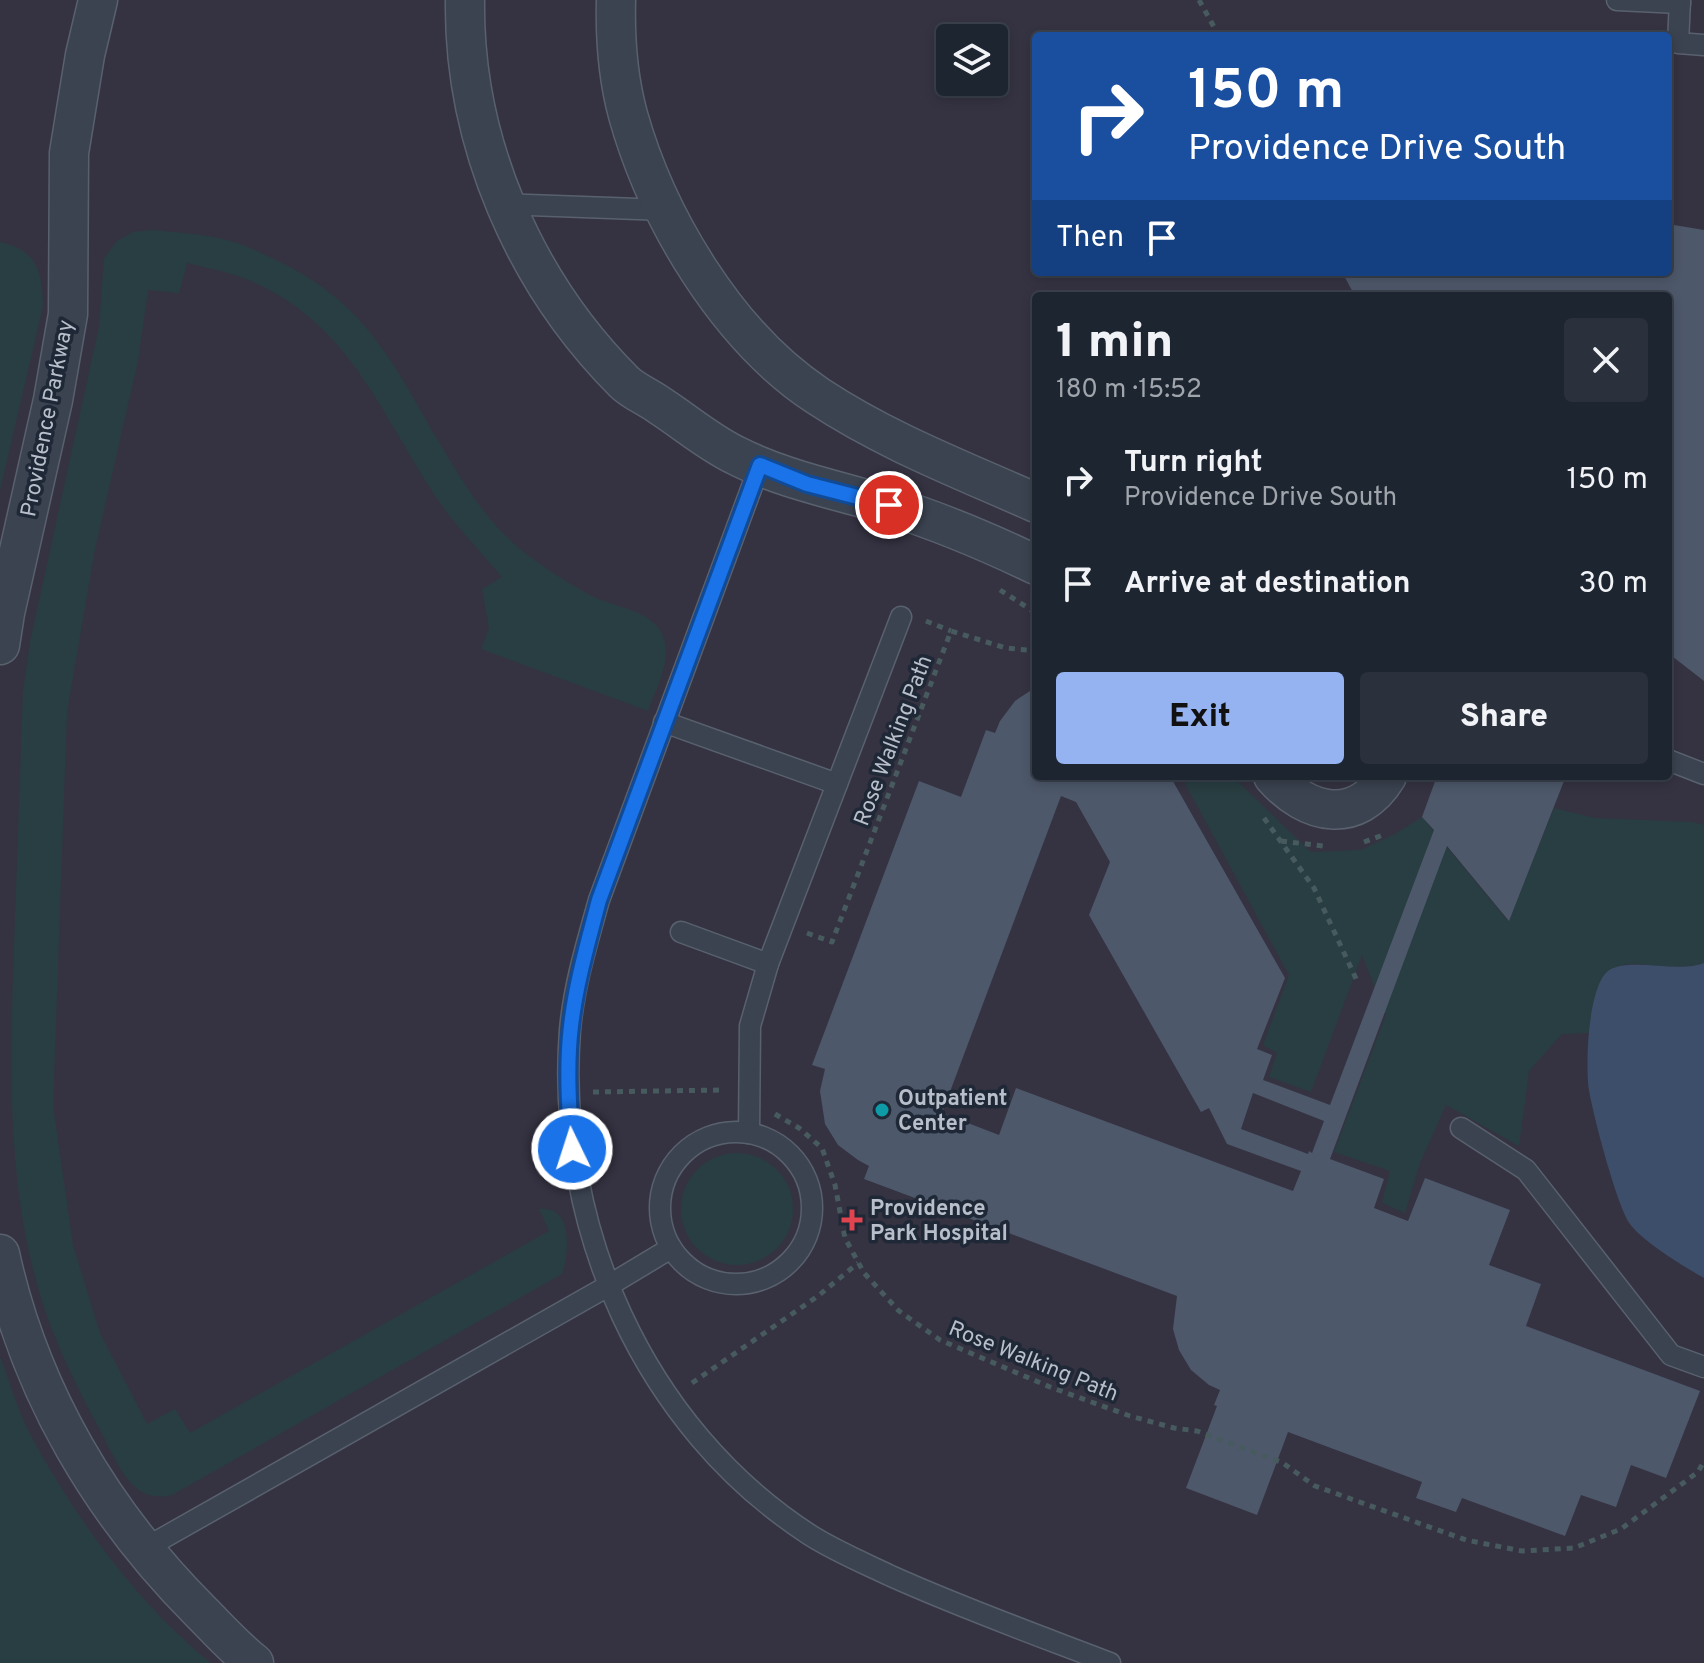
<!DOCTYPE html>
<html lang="en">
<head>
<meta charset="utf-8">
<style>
  :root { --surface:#1d2531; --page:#2a313d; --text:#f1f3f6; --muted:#a0a5ab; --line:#3b424d; --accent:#95b2f1 }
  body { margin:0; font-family:Overpass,sans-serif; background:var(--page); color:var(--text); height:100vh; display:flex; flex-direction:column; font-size:30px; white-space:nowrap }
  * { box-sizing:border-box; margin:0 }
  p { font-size:26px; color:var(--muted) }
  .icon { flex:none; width:44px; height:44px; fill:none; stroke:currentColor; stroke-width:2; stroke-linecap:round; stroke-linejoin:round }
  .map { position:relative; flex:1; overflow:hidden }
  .side { position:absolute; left:1032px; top:292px; width:640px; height:488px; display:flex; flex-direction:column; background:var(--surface); border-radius:8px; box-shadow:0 4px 12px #0003,0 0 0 2px var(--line) }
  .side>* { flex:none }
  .top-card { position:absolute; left:1032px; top:32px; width:640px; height:244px; border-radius:8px; box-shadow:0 4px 12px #0003,0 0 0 2px var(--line); background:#1a4fa0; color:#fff; overflow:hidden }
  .tools { position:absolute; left:936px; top:24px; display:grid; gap:16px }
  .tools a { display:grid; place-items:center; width:72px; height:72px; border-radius:8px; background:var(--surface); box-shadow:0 4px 12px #0003,0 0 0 2px var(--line); font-size:40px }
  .pin { position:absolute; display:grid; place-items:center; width:68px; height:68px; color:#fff; margin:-34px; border:4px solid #fff; border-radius:50%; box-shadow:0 2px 8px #0007 }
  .me { position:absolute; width:88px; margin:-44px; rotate:356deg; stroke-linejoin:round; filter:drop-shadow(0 0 6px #0008) }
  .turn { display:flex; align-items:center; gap:28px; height:168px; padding:0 24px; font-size:36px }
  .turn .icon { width:104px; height:104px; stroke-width:2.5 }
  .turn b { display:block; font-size:56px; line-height:68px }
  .then { display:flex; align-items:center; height:76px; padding:0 24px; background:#0003; gap:16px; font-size:30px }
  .round { display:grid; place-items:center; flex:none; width:84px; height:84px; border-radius:8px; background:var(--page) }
  .summary { display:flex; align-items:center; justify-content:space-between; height:136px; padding:0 24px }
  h1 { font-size:48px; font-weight:800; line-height:60px }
  .button { display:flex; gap:16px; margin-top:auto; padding:16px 24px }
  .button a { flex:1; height:92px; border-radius:8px; background:var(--accent); color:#111; font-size:32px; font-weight:800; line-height:92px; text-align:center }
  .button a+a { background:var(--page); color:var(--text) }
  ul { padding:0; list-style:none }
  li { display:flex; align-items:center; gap:24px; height:104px; padding:0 24px }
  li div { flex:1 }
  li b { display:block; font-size:30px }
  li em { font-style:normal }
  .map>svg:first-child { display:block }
</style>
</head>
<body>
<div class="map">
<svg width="1704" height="1663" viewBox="0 0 1704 1663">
  <rect width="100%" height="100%" fill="#273141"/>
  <!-- medical -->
  <path fill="#353342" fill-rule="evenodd" d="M0 0H1704V1663H0ZM1036 36H1668V272H1036ZM950 38H994V82H950ZM1036 296H1668V776H1036Z"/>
  <!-- green -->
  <g fill="#293e42">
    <path d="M153 230C181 233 210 234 237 243 250 247 263 254 276 260 366 303 391 360 439 442 461 479 485 520 519 548 535 562 577 589 596 598 615 606 648 611 660 630 675 656 657 686 648 711L481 649 489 628 482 589 502 577C483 554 460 531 443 507 379 415 351 316 235 275 219 270 203 267 187 263L179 293 148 290 138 361 95 549 67 712 53 1106 73 1245 100 1333 147 1424 175 1409 190 1433 549 1231 539 1209C574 1205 569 1253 562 1274L172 1495C131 1505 118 1463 102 1434 79 1391 57 1348 42 1301 6 1185 10 1066 14 946 17 861 20 776 23 691L30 642 99 327 104 258 117 241 133 232Z"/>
    <path d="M0 242C37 250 42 271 43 306L0 490Z"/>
    <path d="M1181 776H1232L1311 852 1361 850 1395 834 1422 817 1508 921 1554 808 1595 818 1692 822 1704 825V963C1694 967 1684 966 1673 967 1660 967 1634 962 1624 965 1594 973 1593 1007 1590 1033L1562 1034 1529 1071 1519 1146 1446 1105 1420 1163 1405 1213 1382 1203 1390 1171 1334 1152 1386 1015 1362 955 1311 1092 1269 1077 1277 1053 1263 1045 1289 975Z"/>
    <circle cx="737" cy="1209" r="56"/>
    <path d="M0 1357C10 1382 17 1409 29 1432 73 1515 137 1604 211 1663H0Z"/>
  </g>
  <!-- water -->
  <path fill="#3d4e6a" d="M1704 963V1278C1686 1268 1642 1241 1630 1224 1617 1206 1593 1115 1589 1090 1585 1066 1588 987 1608 971 1628 956 1678 974 1704 963Z"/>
  <!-- building -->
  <g fill="#4d586a" fill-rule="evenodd">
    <polygon points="1668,224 1704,230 1704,681 1668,653 1668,296 1355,296 1342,272 1668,272"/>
    <path d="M1036 687V776H1170L1285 978 1257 1049 1272 1055 1263 1080 1330 1105 1434 830 1422 817 1437 776H1566L1509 921 1447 846 1330 1159 1384 1179 1374 1208 1408 1221 1425 1178 1510 1210 1489 1265 1541 1284 1526 1326 1700 1391 1666 1478 1631 1465 1616 1507 1581 1495 1565 1536 1462 1498 1456 1512 1416 1498 1422 1482 1288 1432 1257 1515 1186 1488 1217 1406 1214 1405 1220 1390 1209 1385 1191 1370 1179 1350 1173 1329 1177 1296 864 1179 869 1166 858 1160 838 1145 825 1124 820 1091 825 1069 812 1065 919 781 961 797 986 730 995 733 1000 721 1015 701ZM1061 796 1076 802 1110 862 1089 915 1201 1112 1209 1108 1227 1144 1301 1171 1293 1191 1016 1088 999 1135 942 1113ZM1253 1093 1324 1121 1312 1153 1309 1151 1308 1154 1241 1129Z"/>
  </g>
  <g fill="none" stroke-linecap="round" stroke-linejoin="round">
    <!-- service casing -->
    <g stroke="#59616e" stroke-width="23">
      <g id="service">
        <polyline points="1617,0 1680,3"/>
        <polyline points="1680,0 1678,43 1704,45"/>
        <polyline points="504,204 665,210"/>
        <path d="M760 465 599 900C587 943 574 985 570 1030 555 1225 643 1427 810 1535 835 1551 864 1563 891 1576 962 1608 1037 1635 1110 1663"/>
        <polyline points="664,722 837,784 901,617"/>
        <polyline points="1668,760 1704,774"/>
        <polyline points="681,932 768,964 750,1026 749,1133"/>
        <polyline points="768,964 837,784"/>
        <polyline points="1461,1128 1526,1170 1671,1355 1704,1367"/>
        <circle cx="736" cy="1208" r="76"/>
        <polyline points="142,1550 608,1286 671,1248"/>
      </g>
    </g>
    <!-- minor casing -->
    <g stroke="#59616e" stroke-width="41">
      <g id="minor">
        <path d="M465 0C463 141 524 282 624 382 633 391 648 397 659 405 684 421 708 442 735 455 784 480 838 490 890 506 941 522 988 542 1036 565"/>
        <path d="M616 0C615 37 618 78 628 115 657 218 727 336 818 396 886 441 962 470 1036 503"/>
        <polyline points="0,645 5,613 53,400 68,314 69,153 85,55 98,0"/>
        <path d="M1273 776C1307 815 1357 826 1387 776"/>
        <path d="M0 1254C30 1392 102 1513 201 1612 218 1629 235 1648 254 1663"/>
      </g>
    </g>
    <!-- path -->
    <g stroke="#475b5f" stroke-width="5" stroke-dasharray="6 6" stroke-linecap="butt">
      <polyline points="1199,0 1219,36"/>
      <polyline points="1000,590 1036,613"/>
      <polyline points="926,621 951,631"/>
      <polyline points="1264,818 1314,888 1358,983"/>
      <polyline points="1281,841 1323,846"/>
      <polyline points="1364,842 1383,835"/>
      <polyline points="807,933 832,942 951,631 1006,648 1036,651"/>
      <polyline points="593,1092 723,1090"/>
      <polyline points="775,1114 799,1128 822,1148 835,1185 845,1238 864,1273 899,1311 940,1340 1050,1387 1130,1416 1174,1428 1197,1431 1283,1463 1315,1486 1466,1540 1522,1551 1574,1548 1621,1529 1698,1472 1704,1461"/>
      <polyline points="692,1383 818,1296 858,1263"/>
    </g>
    <!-- service -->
    <use href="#service" stroke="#3b4351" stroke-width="20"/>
    <!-- minor -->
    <use href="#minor" stroke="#3b4351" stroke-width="38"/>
  </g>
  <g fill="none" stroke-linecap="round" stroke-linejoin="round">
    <!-- route casing -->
    <g stroke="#114b97" stroke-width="20">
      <path id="route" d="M572 1149C569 1108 566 1067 571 1026 576 983 588 942 599 900L760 465 807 484 889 505"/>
    </g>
    <!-- route -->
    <use href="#route" stroke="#1a73e8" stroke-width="14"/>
  </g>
  <!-- markers -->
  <circle fill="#0f9aa8" stroke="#1f2836" stroke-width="3" cx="882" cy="1110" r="8"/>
  <path fill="#e0444e" stroke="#1f2836" stroke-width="3" d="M848 1208h8v8h8v8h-8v8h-8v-8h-8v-8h8z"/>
  <g text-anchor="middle" stroke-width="7" stroke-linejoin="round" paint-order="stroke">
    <!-- street labels -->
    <g font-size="22" fill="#b8bfcb" stroke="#1f2836">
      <text transform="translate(46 418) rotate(-79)" y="8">Providence Parkway</text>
      <text transform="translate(892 740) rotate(-69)" y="8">Rose Walking Path</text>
      <text transform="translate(1034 1360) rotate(22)" y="8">Rose Walking Path</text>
    </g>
    <!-- poi labels -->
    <g font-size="22" font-weight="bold" fill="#b8bfcb" stroke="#1f2836" text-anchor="start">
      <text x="898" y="1105">Outpatient<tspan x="898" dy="25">Center</tspan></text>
      <text x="870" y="1215">Providence<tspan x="870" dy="25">Park Hospital</tspan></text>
    </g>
  </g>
</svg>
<div class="tools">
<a><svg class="icon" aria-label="layers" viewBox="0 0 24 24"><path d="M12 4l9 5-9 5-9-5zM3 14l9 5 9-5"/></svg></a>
</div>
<div class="pin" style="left:889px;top:505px;background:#d93025"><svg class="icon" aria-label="arrive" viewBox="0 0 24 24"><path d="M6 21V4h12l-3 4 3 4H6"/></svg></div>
<svg class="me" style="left:572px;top:1149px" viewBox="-20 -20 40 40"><circle r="17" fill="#1a73e8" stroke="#fff" stroke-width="3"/><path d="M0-11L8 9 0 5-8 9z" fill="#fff"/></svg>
<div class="top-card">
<div class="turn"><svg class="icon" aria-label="right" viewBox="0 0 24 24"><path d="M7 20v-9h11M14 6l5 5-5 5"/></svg><div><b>150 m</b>Providence Drive South</div></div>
<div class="then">Then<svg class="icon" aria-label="arrive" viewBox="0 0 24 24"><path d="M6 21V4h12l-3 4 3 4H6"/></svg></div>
</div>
<section class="side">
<div class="summary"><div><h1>1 min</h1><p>180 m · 15:52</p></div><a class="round"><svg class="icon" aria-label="close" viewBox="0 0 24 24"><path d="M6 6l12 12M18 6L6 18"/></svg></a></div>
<ul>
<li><svg class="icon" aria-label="right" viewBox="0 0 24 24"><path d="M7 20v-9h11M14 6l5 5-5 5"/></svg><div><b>Turn right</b><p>Providence Drive South</p></div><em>150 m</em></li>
<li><svg class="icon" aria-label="arrive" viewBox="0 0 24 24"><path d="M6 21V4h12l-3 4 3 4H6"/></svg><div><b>Arrive at destination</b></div><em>30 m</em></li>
</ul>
<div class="button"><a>Exit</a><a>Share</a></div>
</section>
</div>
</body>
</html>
